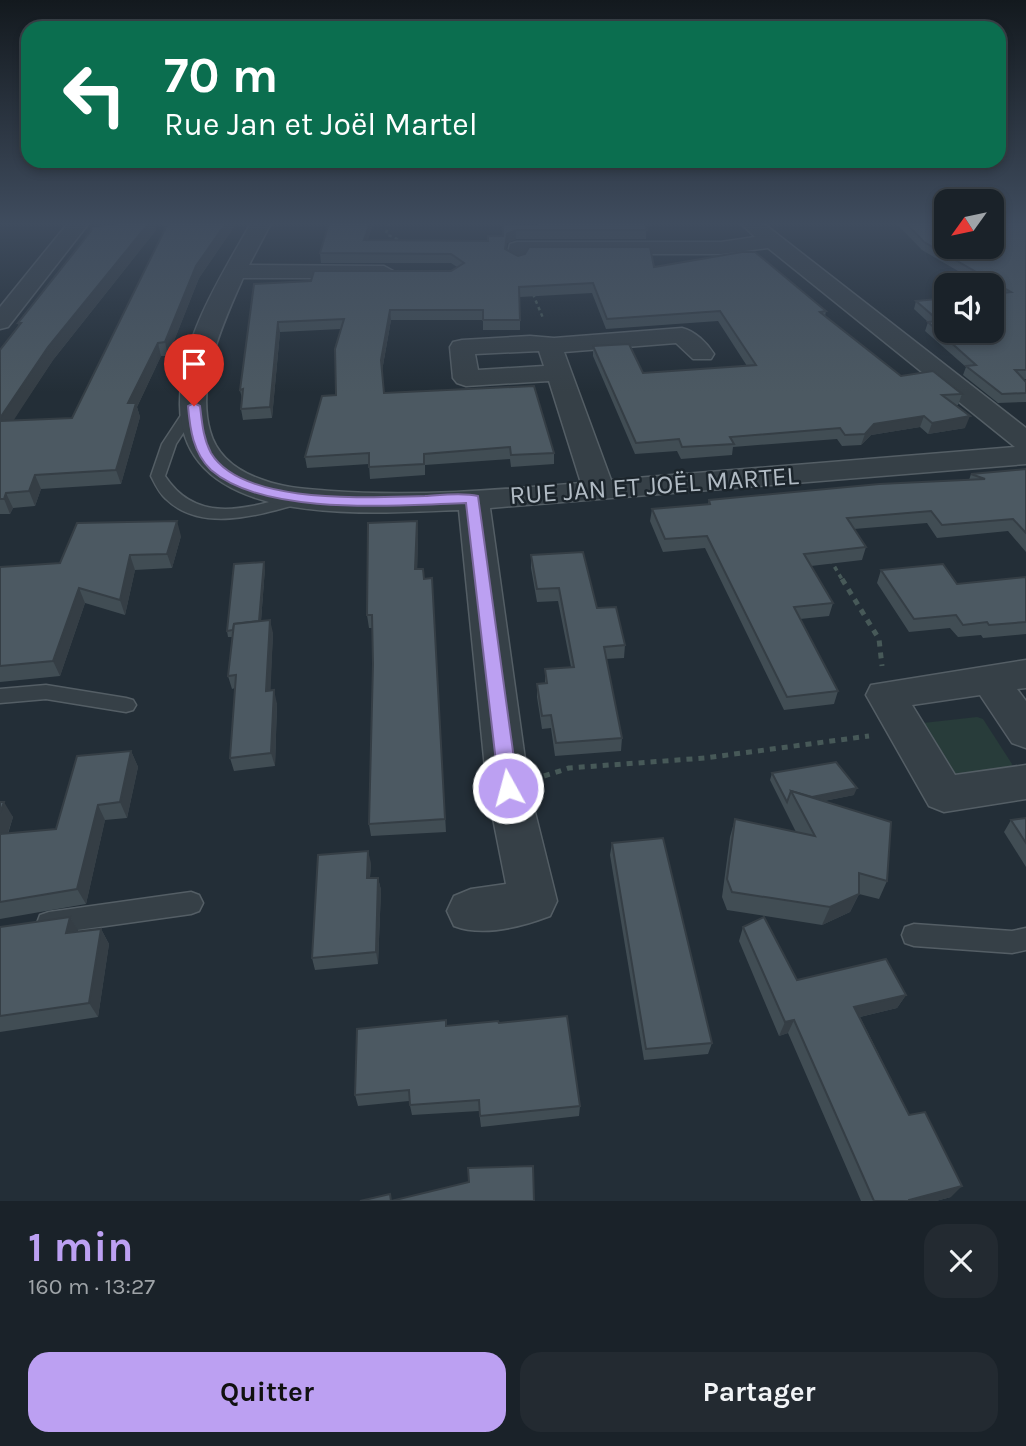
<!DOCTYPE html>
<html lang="fr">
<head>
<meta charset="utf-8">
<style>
  :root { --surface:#1a2229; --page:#232a31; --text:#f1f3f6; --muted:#9fa4a8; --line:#383f46; --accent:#bca0f2 }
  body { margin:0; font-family:Karla,sans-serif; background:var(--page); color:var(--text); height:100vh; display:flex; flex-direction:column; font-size:26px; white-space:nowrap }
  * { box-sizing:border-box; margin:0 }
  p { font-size:23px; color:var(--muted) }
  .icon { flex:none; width:38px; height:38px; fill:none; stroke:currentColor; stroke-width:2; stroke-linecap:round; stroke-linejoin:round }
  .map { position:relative; height:1201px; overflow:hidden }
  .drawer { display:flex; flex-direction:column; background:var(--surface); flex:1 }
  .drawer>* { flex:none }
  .banner { position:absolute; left:21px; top:21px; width:985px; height:147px; border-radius:21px; box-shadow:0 4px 10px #0003,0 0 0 2px var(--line); background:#0b6e4f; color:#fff; overflow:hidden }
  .needle { width:46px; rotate:237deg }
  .controls { position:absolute; left:934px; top:189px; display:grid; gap:14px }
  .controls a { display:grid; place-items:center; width:70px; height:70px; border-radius:14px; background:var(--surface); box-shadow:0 4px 10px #0003,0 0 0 2px var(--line); font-size:35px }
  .pin { position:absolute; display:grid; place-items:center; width:60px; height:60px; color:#fff; margin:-72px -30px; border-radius:50% 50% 50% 0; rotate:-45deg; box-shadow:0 0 7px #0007 }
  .pin .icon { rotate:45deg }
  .me { position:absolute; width:77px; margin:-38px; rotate:353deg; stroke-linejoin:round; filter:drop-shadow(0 0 5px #0008) }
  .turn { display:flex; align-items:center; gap:24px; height:147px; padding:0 28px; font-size:32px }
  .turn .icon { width:91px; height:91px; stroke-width:2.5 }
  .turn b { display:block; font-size:49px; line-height:60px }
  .round { display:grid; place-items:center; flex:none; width:74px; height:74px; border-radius:21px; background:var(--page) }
  .overview { display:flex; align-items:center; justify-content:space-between; height:119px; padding:0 28px }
  h1 { font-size:42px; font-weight:700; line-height:52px; color:var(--accent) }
  .cta { display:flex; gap:14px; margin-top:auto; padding:14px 28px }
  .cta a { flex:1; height:80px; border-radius:21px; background:var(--accent); color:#111; font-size:28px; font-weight:700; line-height:80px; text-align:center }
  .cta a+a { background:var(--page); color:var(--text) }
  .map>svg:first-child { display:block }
</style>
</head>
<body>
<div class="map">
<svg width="1026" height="1201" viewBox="0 0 1026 1201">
  <rect width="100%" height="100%" fill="#232e37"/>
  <!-- green -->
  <polygon fill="#283c3a" points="977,717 983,719 1012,764 1011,767 954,775 923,727 923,723"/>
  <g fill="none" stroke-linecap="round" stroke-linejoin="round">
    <!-- service casing -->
    <g stroke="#545e65" stroke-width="3">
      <g id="service">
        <path d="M194 402 201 406 176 444 165 476C199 528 253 506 303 493L311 498 308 501C266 513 203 535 166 499 159 493 155 484 151 476L162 444 189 403Z"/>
        <polygon points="46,685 126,698 133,700 136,705 133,710 126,712 46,699 0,703 0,689"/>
        <polygon points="191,892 199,895 203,903 199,911 191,914 49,934 40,931 37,923 40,915 49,912"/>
        <polygon points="914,924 1012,931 1026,928 1026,950 1012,953 914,946 905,943 902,935 905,927"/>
      </g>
    </g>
    <!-- minor casing -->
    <g stroke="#545e65" stroke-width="3">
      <g id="minor">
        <polygon points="68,223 89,223 8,327 0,329 0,307"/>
        <path d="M251 223H271L249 265 384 266 395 272 384 278H243C223 323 196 381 210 431 217 457 239 472 263 480 284 488 308 489 331 491 415 497 498 490 581 483L549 381 466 386 457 383 453 378 450 347 453 342 462 340 530 336 554 338 682 328C695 331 707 343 714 354L711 359H693L676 343 564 352 611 480 1015 447 768 248 721 254H527L524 261 517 263 507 257 510 244 517 242H721L755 237 740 223H763L1026 428V464L490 508 529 788 557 901 550 916C521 927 483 937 454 926L447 911 454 896 471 889 506 884 487 788 459 510C372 513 181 531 180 405 179 341 221 276 251 223ZM539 351 544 366 478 370 475 354Z"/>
        <polygon points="1026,660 1026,688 1017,689 1026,701 1026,748 1012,743 980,695 912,705 955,775 1026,765 1026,799 944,812 929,806 866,695 871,685"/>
      </g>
    </g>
    <!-- path-far2 -->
    <g stroke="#475958" stroke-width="2.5" stroke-dasharray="3.5 3.5" stroke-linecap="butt">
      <polyline points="389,223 386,234 404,242"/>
      <polyline points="533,294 543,318"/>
    </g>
    <!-- path-far1 -->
    <polyline stroke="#475958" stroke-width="3.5" stroke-dasharray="4.5 4.5" stroke-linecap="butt" points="830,559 843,581"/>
    <!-- path -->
    <g stroke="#475958" stroke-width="5" stroke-dasharray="6 6" stroke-linecap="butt">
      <polyline points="842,579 879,639 882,666"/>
      <polyline points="544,776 569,768 705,758 869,736"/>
    </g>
    <!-- service -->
    <use href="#service" fill="#364047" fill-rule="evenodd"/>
    <!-- minor -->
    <use href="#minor" fill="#364047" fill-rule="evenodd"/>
  </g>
  <!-- wall -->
  <g fill="#414d54">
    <polygon points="118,223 155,223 156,230 53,360 13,420 72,418 166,227 161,223 233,223 234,227 199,278 168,356 161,356 137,407 140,417 121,484 41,489 35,506 13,508 10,514 0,514 0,350 19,326 18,323"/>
    <polygon points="373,223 368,240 488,241 503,236 503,225 537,224 537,223 646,227 646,239 516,239 507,243 506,249 518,256 654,267 826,311 825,316 901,376 962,394 958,405 955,405 965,428 928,434 920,427 871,435 861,445 842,446 837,439 733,447 732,455 681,459 677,451 635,454 593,356 593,346 643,373 747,366 718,321 606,329 592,293 520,297 520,330 483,330 483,320 391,320 382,371 384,393 554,453 554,464 511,467 510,459 425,465 425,475 370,479 369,464 307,468 305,457 336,395 341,329 280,332 272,418 243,420 241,409 242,399 240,390 254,284 451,271 457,267 451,263 321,263 320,253"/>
    <polygon points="896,223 1026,223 1026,379 1023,379 1026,382 1026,402 998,403 963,375 966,367 925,331 928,322 914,309 916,301 996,293 992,291 992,285 982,285 922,250"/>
    <polygon points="1026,469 1026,552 1008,531 937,538 927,523 854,529 866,547 862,560 811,566 833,603 829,616 800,619 838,691 834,704 784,710 705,548 663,552 650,521 652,509 708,504 709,500 969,480 971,474"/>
    <polygon points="417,521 418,534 417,569 424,579 432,578 446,832 371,836 369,824 373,664 372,628 369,628 367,615"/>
    <polygon points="181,536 172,568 135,570 125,615 85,603 60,676 0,682 0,567 60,563"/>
    <polygon points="531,555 597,608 625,645 624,658 606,659 622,738 621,751 555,756 551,728 542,729 537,697 537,684 545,683 545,669 571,667 558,601 537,602 531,568"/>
    <polygon points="265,568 261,621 273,633 270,691 277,704 275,766 234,771 230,758 235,688 232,689 228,676 232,637 228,637 227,631"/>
    <polygon points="881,570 957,584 1026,578 1026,634 983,638 981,635 958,637 950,628 909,632 877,583"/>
    <polygon points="131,751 138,767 127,818 105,820 86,904 0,919 0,802 13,817 8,834 56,829"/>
    <polygon points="772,773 854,795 824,801 887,881 879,899 859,894 850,912 822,925 727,910 722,897 730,837 735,819 796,832 770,780"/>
    <polygon points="1026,818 1026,867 1004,832 1011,820"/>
    <polygon points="612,843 712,1043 708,1054 644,1060 610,855"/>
    <polygon points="371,863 370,878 378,878 381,890 378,964 315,970 312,958"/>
    <polygon points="70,917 78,931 101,929 109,944 98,1017 0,1032 0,927"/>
    <polygon points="743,927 797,980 906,995 897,1008 860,1017 951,1197 936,1201 861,1201 788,1033 779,1036 739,941"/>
    <polygon points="499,1023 580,1106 579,1116 481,1127 479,1111 412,1115 409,1101 358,1106 355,1095 447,1026"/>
  </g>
  <!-- shaded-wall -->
  <g fill="#353e45">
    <polygon points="149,223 155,223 156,230 53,360 4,435 0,426 0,418 48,347"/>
    <polygon points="226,223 233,223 234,227 199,278 168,356 165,342 196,266"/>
    <polygon points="370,223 373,223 365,250 364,240"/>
    <polygon points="644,223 662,223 644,227"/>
    <polygon points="516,230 516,239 507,243 505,258 505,249 507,234"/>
    <polygon points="390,310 391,320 382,371 381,360"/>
    <polygon points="278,322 280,332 272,418 270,407"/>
    <polygon points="158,343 161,356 137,407 140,417 121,484 116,470 128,403"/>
    <polygon points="924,416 920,427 871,435 861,445 865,434 874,424"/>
    <polygon points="970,416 965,428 928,434 932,423"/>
    <polygon points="35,475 41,489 35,506 29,491"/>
    <polygon points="6,493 13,508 10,514 4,499"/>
    <polygon points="177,521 181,536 172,568 167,554"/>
    <polygon points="417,521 418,534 417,582 415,569"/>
    <polygon points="130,555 135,570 125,615 120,600"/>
    <polygon points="264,562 265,568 260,634 258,627"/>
    <polygon points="79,588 85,603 60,676 53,661"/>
    <polygon points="270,620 273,633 270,704 266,691"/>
    <polygon points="274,690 277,704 275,766 271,753"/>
    <polygon points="131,751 138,767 127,818 120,802"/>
    <polygon points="857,788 854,795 799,806 796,800"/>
    <polygon points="4,802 13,817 2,851 0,847 0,813"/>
    <polygon points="98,805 105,820 86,904 77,889"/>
    <polygon points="368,851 371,863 369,891 367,878"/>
    <polygon points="378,878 381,890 378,964 376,952"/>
    <polygon points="859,894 850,912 822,925 830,907"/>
    <polygon points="70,917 79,932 66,933"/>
    <polygon points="101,929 109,944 98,1017 89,1003"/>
    <polygon points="906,995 897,1008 847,1020 854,1007"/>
    <polygon points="794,1020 788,1033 779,1036 785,1022"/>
    <polygon points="962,1186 951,1197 936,1201 908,1201"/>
  </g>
  <!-- building -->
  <g fill="#4c5962" stroke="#353e45" stroke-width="2">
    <polygon points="118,223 149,223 48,347 0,418 0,350 21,323 18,323 91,231 91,227"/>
    <polygon points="168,223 226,223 196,266 165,342 158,343 128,403 136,403 116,470 35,475 29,491 6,493 4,499 0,499 0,421 72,418"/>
    <polygon points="329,223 370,223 364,240 488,241 488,236 503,236 503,225 537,224 537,223 645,223 647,230 516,230 507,234 505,249 518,256 525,254 529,247 650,247 654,267 742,252 755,252 826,311 820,312 901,376 933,371 962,394 942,395 970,416 932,423 924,416 874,424 865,434 845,435 840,428 730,437 734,444 682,447 679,439 636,443 593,346 629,344 643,373 756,365 720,311 607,319 593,283 519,287 520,320 483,320 483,310 390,310 381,360 384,393 534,386 554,453 511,455 510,447 424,454 424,464 369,467 369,453 305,457 322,396 336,395 335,349 344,319 278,322 270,407 241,409 243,389 240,390 254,284 311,281 314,271 451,271 464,263 451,254 320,253"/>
    <polygon points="906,223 947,223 947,247 992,247 992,223 1026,223 1026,370 1015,370 1026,382 1026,393 1002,394 966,366 976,365 928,322 939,321 916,301 947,298 947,331 992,331 992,294 1011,292 924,242"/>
    <polygon points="1026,469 1026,533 1013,519 942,525 931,511 847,518 866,547 804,554 833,603 794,607 838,691 787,697 707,536 665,539 652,509 710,504 709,500 879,484 985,479 971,474"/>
    <polygon points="177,521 167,554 130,555 120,600 79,588 53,661 0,666 0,567 60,563 77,523"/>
    <polygon points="417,521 415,569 423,569 424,579 432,578 445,819 369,824 373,664 372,615 367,615 368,523"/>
    <polygon points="583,552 597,608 616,607 625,645 604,647 622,738 556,743 551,715 542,716 537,684 547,683 545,669 574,667 559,588 537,589 531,555"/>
    <polygon points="264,562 259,621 234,624 233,630 227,631 234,564"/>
    <polygon points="943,564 957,584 1025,577 1026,578 1026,622 989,625 987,622 963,625 956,615 914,619 881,570"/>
    <polygon points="270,620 266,691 274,690 271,753 230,758 236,675 228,676 234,624"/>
    <polygon points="131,751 120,802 98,805 77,889 0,902 0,834 56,829 77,756"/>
    <polygon points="836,762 857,788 812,797 791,791 787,802 772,773"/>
    <polygon points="791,791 891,822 887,881 859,873 859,894 830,907 732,892 727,879 735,819 815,836"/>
    <polygon points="0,802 4,802 0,813"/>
    <polygon points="1026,818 1026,843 1011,820"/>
    <polygon points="663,838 712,1043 646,1049 612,843"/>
    <polygon points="368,851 367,878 378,878 376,952 312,958 318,855"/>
    <polygon points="70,917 66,933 101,929 89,1003 0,1016 0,927"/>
    <polygon points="764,917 797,980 886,959 906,995 854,1007 909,1115 925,1112 962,1186 909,1200 909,1201 874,1201 794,1020 785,1022 743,927"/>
    <polygon points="567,1016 580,1106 480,1116 479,1100 410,1105 409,1090 355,1095 357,1029 446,1020 446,1026 498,1021 499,1023"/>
    <polygon points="533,1166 534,1201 360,1201 390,1194 391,1201 469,1182 468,1168"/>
  </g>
  <!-- sky -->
  <linearGradient id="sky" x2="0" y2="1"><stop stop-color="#13191e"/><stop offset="0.57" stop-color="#3f4c5e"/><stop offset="1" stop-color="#3f4c5e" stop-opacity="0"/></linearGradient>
  <rect width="1026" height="392" fill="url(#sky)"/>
  <!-- route -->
  <path fill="#bca0f2" stroke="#7a689d" stroke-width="2" d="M194 403 200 406C202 422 203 438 211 453 243 506 371 497 425 496 442 495 462 492 478 496L518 788 515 794H502L499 788 466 503C399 505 265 517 211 470 193 453 190 429 188 406Z"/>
  <g text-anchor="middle" stroke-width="5" stroke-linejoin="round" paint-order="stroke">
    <!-- street labels -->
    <g font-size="26" fill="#b1bbc4" stroke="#1c252c">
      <text transform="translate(654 485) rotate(-4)" y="9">RUE JAN ET JOËL MARTEL</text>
    </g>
  </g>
</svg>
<div class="controls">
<a><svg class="needle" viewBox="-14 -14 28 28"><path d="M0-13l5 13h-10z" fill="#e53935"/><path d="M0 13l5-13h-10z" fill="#9fa4a8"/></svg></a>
<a><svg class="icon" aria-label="sound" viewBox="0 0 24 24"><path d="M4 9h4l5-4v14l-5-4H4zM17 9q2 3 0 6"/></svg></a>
</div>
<div class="pin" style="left:194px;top:406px;background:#d93025"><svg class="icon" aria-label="arrive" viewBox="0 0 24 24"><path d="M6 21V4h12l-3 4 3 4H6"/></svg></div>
<svg class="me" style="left:508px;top:788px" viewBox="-20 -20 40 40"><circle r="17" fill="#bca0f2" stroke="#fff" stroke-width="3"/><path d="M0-11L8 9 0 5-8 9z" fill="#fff"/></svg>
<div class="banner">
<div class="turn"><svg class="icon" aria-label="left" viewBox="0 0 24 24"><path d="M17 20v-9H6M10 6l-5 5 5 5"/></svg><div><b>70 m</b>Rue Jan et Joël Martel</div></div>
</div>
</div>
<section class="drawer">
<div class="overview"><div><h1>1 min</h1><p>160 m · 13:27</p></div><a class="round"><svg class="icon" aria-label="close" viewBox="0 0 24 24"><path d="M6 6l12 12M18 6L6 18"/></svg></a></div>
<div class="cta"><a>Quitter</a><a>Partager</a></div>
</section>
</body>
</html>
